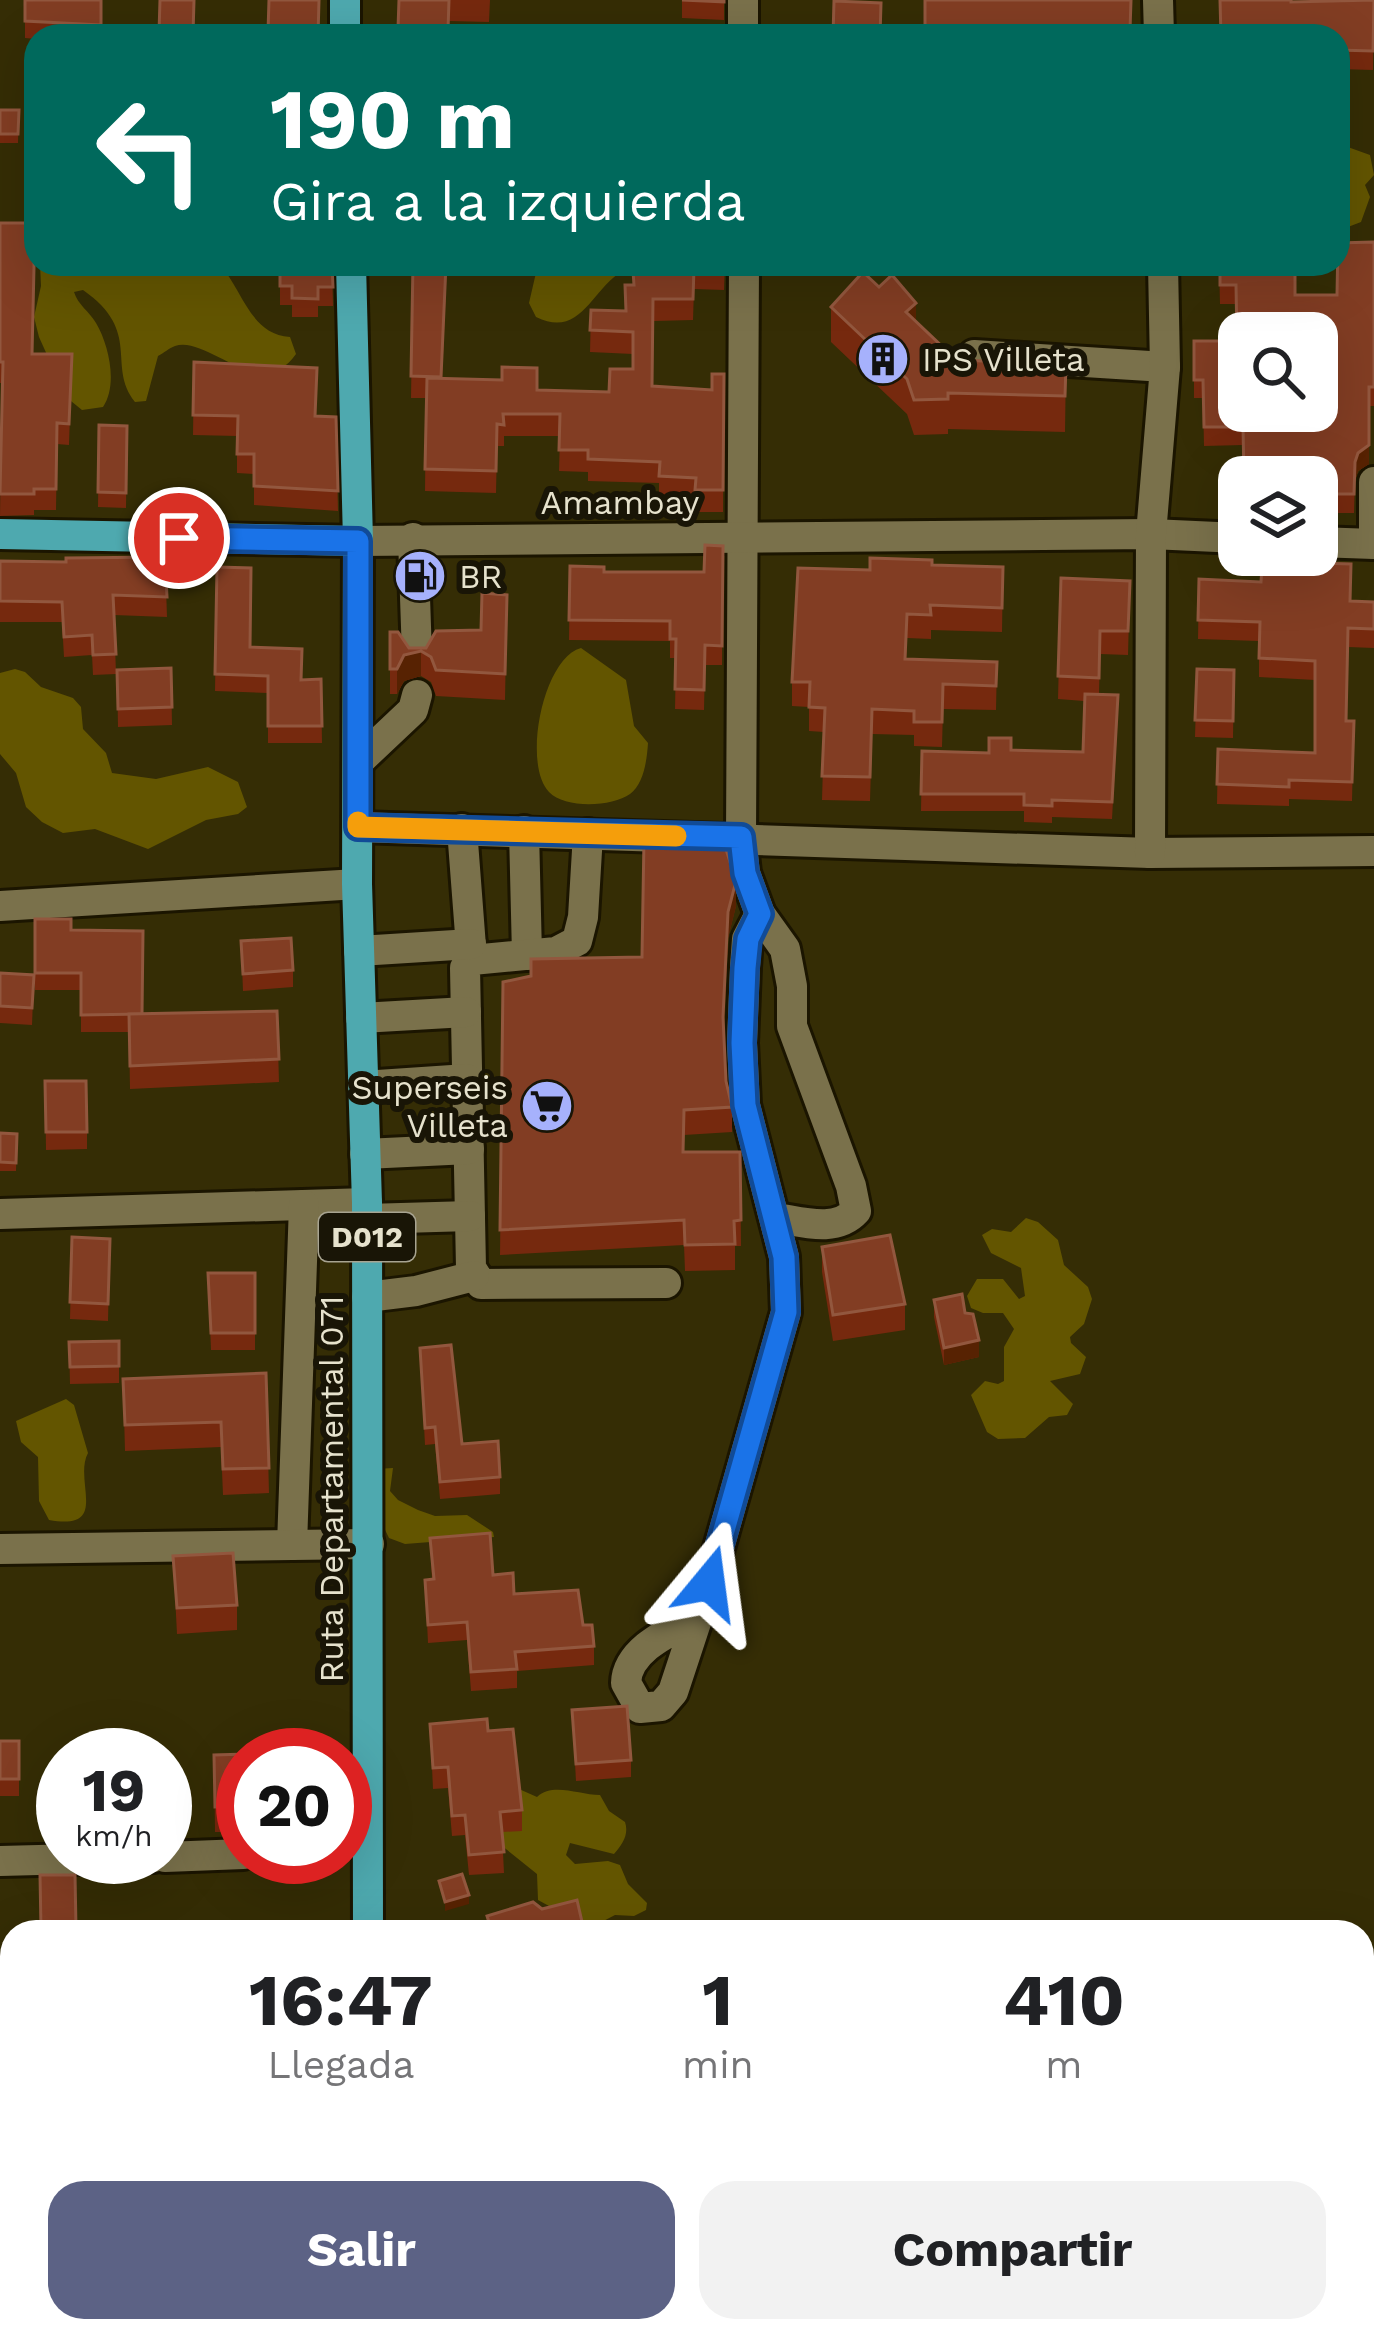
<!DOCTYPE html>
<html lang="es">
<head>
<meta charset="utf-8">
<style>
  :root { --surface:#fff; --page:#f2f2f2; --text:#202124; --muted:#757577; --accent:#5c6285 }
  body { margin:0; font-family:"Work Sans",sans-serif; background:var(--page); color:var(--text); height:100vh; display:flex; flex-direction:column; font-size:45px; white-space:nowrap }
  * { box-sizing:border-box; margin:0 }
  p { font-size:39px; color:var(--muted) }
  .icon { flex:none; width:66px; height:66px; fill:none; stroke:currentColor; stroke-width:2; stroke-linecap:round; stroke-linejoin:round }
  .map { position:relative; flex:1; overflow:hidden }
  .side { position:absolute; left:0px; top:1920px; width:1374px; height:423px; display:flex; flex-direction:column; background:var(--surface); border-radius:36px 36px 0 0; box-shadow:0 12px 48px #0002 }
  .side>* { flex:none }
  .banner { position:absolute; left:24px; top:24px; width:1326px; height:252px; border-radius:36px; box-shadow:0 12px 48px #0002; background:#00695c; color:#fff; overflow:hidden }
  .buttons { position:absolute; left:1218px; top:312px; display:grid; gap:24px }
  .buttons a { display:grid; place-items:center; width:120px; height:120px; border-radius:24px; background:var(--surface); box-shadow:0 12px 48px #0002; font-size:60px }
  .speed { position:absolute; left:36px; top:1728px; display:flex; gap:24px; font-size:60px; font-weight:700; text-align:center }
  .speed>* { display:grid; place-content:center; width:156px; height:156px; border-radius:50%; background:var(--surface); box-shadow:0 12px 48px #0002; line-height:1 }
  .speed small { font-size:30px; font-weight:400 }
  .speed .limit { border:18px solid #d22; background:#fff; color:#111 }
  .pin { position:absolute; display:grid; place-items:center; width:102px; height:102px; color:#fff; margin:-51px; border:6px solid #fff; border-radius:50%; box-shadow:0 3px 12px #0007 }
  .me { position:absolute; width:132px; margin:-66px; rotate:16deg; stroke-linejoin:round; filter:drop-shadow(0 0 9px #0008) }
  .turn { display:flex; align-items:center; gap:42px; height:252px; padding:0 48px; font-size:54px }
  .turn .icon { width:156px; height:156px; stroke-width:2.5 }
  .turn b { display:block; font-size:84px; line-height:102px }
  .eta { display:flex; justify-content:space-evenly; align-items:center; height:204px; text-align:center }
  .eta b { font-size:72px; font-weight:700; line-height:84px }
  .action { display:flex; gap:24px; margin-top:auto; padding:24px 48px }
  .action a { flex:1; height:138px; border-radius:36px; background:var(--accent); color:#fff; font-size:48px; font-weight:700; line-height:138px; text-align:center }
  .action a+a { background:var(--page); color:var(--text) }
  .map>svg:first-child { display:block }
</style>
</head>
<body>
<div class="map">
<svg width="1374" height="2341" viewBox="0 0 1374 2341">
  <rect width="100%" height="100%" fill="#352d05"/>
  <!-- green -->
  <g fill="#635500">
    <polygon points="1345,146 1370,155 1374,175 1365,185 1370,197 1361,222 1348,227 1338,250 1339,157"/>
    <path d="M40 264H219C243 289 249 334 290 337L296 354C261 405 208 335 175 346 169 348 164 353 158 356L146 401 135 402C106 365 143 332 83 290L74 292C78 305 89 311 96 323 109 345 118 385 103 407L82 410 66 397 39 337 34 317 41 286Z"/>
    <path d="M538 264H616L618 274C590 294 579 338 536 317L529 303Z"/>
    <path d="M581 648 626 680 634 726 648 743C647 759 644 784 630 794 612 807 565 809 549 792 522 764 543 658 581 648Z"/>
    <polygon points="15,669 25,672 41,687 73,698 81,707 83,729 106,753 112,773 156,779 208,767 238,782 247,807 238,814 206,820 148,849 95,829 63,833 42,822 26,807 16,773 0,754 0,673"/>
    <polygon points="1026,1218 1038,1222 1058,1240 1064,1265 1088,1287 1092,1299 1084,1324 1070,1337 1071,1343 1086,1357 1080,1374 1050,1381 1073,1404 1067,1415 1049,1417 1025,1438 998,1439 987,1432 971,1395 985,1381 998,1384 1004,1381 1004,1347 1014,1329 1003,1313 983,1313 971,1308 967,1296 977,1279 1003,1279 1019,1299 1025,1296 1021,1268 991,1253 982,1235 992,1229 1011,1232"/>
    <path d="M66 1399 74 1405 88 1453C73 1481 111 1531 49 1520L39 1501 38 1457 21 1442 16 1421Z"/>
    <polygon points="393,1468 390,1491 398,1500 418,1510 435,1516 467,1515 493,1532 494,1537 405,1544 389,1538 367,1493 376,1469"/>
    <path d="M519 1789 537 1797C553 1782 579 1795 600 1795L609 1811 625 1822C629 1834 623 1844 614 1854L570 1843 566 1855 575 1864 608 1861 620 1865 628 1884 647 1903 646 1910 634 1916 615 1915 592 1927 585 1926 568 1905 549 1906 538 1900 537 1874 501 1845 498 1832Z"/>
  </g>
  <g fill="none" stroke-linecap="round" stroke-linejoin="round">
    <!-- minor casing -->
    <g stroke="#1b1500" stroke-width="36">
      <g id="minor">
        <polyline points="743,0 743,36"/>
        <polyline points="1158,0 1159,36"/>
        <path d="M744 264 741 837 745 873 760 914 785 949 792 986V1026L851 1186 856 1211C836 1233 803 1222 776 1218"/>
        <polyline points="974,355 1165,367"/>
        <polyline points="413,538 417,656"/>
        <polyline points="358,541 1151,534 1239,538"/>
        <polyline points="1317,542 1374,544"/>
        <polyline points="1374,544 1374,482"/>
        <polyline points="358,762 413,710 417,695"/>
        <polyline points="358,827 1150,853 1374,851"/>
        <polyline points="462,829 472,960"/>
        <polyline points="524,831 527,955"/>
        <polyline points="588,834 583,917 577,941 556,952 472,960 465,968 471,1268 481,1284 666,1283"/>
        <polyline points="1150,853 1151,534 1165,367 1163,264"/>
        <polyline points="0,906 357,884"/>
        <polyline points="359,951 471,944"/>
        <polyline points="361,1018 466,1012"/>
        <polyline points="363,1086 467,1079"/>
        <polyline points="365,1154 469,1149"/>
        <polyline points="0,1214 367,1203"/>
        <polyline points="367,1219 470,1216"/>
        <polyline points="367,1297 416,1291 474,1276"/>
        <polyline points="292,1545 304,1205"/>
        <polyline points="0,1549 369,1544"/>
        <path d="M697 1617C671 1631 627 1649 626 1683L640 1708 661 1706 673 1692 709 1583 786 1312 784 1257 745 1105 742 1043 745 967 747 939 760 914"/>
        <polyline points="165,1857 243,1854"/>
        <polyline points="0,1861 154,1857"/>
        <polyline points="0,2233 12,2232"/>
        <polyline points="1183,2331 1184,2341"/>
      </g>
    </g>
    <!-- major casing -->
    <g stroke="#1b1500" stroke-width="36">
      <g id="major">
        <polyline points="345,0 345,36"/>
        <polyline points="351,264 358,541 357,884 367,1203 368,1932"/>
        <polyline points="0,534 358,541"/>
        <polyline points="1362,2144 1374,2142"/>
        <polyline points="374,2331 374,2341"/>
      </g>
    </g>
    <!-- minor -->
    <use href="#minor" stroke="#7a714b" stroke-width="30"/>
    <!-- major -->
    <use href="#major" stroke="#4ea9af" stroke-width="30"/>
  </g>
  <!-- wall -->
  <g fill="#76290e" fill-rule="evenodd">
    <polygon points="25,0 102,0 101,36 36,36 36,39 25,38"/>
    <polygon points="160,0 194,0 194,36 159,36"/>
    <polygon points="399,0 490,0 489,22 449,21 449,36 398,36"/>
    <polygon points="682,0 724,0 724,20 682,18"/>
    <polygon points="1131,0 1131,36 925,36"/>
    <polygon points="1374,0 1373,70 1338,69 1338,36 1220,36 1291,2"/>
    <polygon points="0,110 19,110 18,143 0,143"/>
    <polygon points="0,223 32,354 72,354 69,445 57,444 56,510 34,510 34,515 0,516 2,383 0,383"/>
    <path d="M1374 242V406H1369V464L1358 471 1355 481 1354 513H1317V477L1243 445 1204 446 1203 398H1194V341H1236V304H1220L1219 264 1295 295H1337ZM1239 333H1317V363L1335 362V385L1239 411Z"/>
    <polygon points="262,264 332,264 333,306 318,306 318,317 292,317 292,305 280,305 280,274 262,274"/>
    <polygon points="413,264 447,264 442,378 537,390 609,392 633,369 633,354 590,352 591,310 626,311 634,285 648,271 725,264 724,290 694,289 693,320 653,321 652,386 712,390 724,374 723,512 695,512 695,500 659,498 659,483 588,481 588,472 559,471 560,436 504,436 504,446 497,446 496,493 425,491 426,398 411,398"/>
    <polygon points="831,307 916,322 956,360 1066,364 1065,432 948,429 948,434 914,435 907,414 831,342"/>
    <polygon points="194,362 316,416 336,417 338,511 254,505 254,474 237,473 237,436 193,435"/>
    <polygon points="99,425 127,426 126,508 98,507"/>
    <polygon points="723,546 722,665 705,665 704,710 675,709 676,658 670,658 670,641 569,640 570,566 604,572 704,572"/>
    <polygon points="165,557 167,617 114,615 116,674 93,675 92,655 64,657 62,622 0,622 0,561 66,562"/>
    <polygon points="932,565 1003,567 1002,632 931,630 931,639 907,638 906,659 997,662 996,710 943,709 942,747 914,746 914,735 872,734 870,801 822,800 824,732 809,731 809,707 792,706 792,682 870,570"/>
    <polygon points="217,567 250,647 302,680 321,679 322,743 268,743 268,693 215,691"/>
    <polygon points="1061,578 1130,581 1128,655 1100,654 1099,694 1118,712 1112,819 1052,817 1052,823 1024,822 1024,811 921,811 922,751 989,753 1011,750 1083,752 1084,701 1058,699"/>
    <polygon points="1199,579 1350,601 1374,602 1374,648 1348,647 1346,721 1354,721 1352,801 1289,799 1289,806 1217,804 1218,749 1315,753 1315,680 1259,677 1259,641 1198,639"/>
    <polygon points="507,595 505,700 436,696 431,682 421,676 404,681 397,694 390,694 390,632 409,648 426,648 481,630"/>
    <polygon points="171,668 172,725 118,727 117,670"/>
    <polygon points="1197,669 1234,670 1233,738 1195,737"/>
    <polygon points="736,906 728,938 723,1030 726,1081 732,1107 732,1132 684,1135 683,1152 740,1152 741,1246 735,1246 735,1270 685,1271 684,1245 500,1255 503,982 642,957"/>
    <polygon points="35,919 71,930 142,1014 277,1011 279,1082 130,1089 129,1032 81,1032 81,990 35,990"/>
    <polygon points="241,941 293,970 293,987 243,991"/>
    <polygon points="0,973 34,975 32,1025 0,1023"/>
    <polygon points="45,1081 87,1132 87,1149 46,1150"/>
    <polygon points="0,1133 17,1134 16,1171 0,1171"/>
    <polygon points="72,1237 110,1239 108,1321 70,1319"/>
    <polygon points="822,1247 905,1304 905,1330 833,1341 822,1272"/>
    <polygon points="208,1273 255,1273 255,1350 211,1350"/>
    <polygon points="934,1300 965,1313 979,1357 944,1365 934,1317"/>
    <polygon points="119,1341 119,1383 70,1384 69,1342"/>
    <polygon points="420,1348 462,1444 500,1477 500,1494 440,1499 435,1444 425,1445"/>
    <polygon points="266,1373 269,1493 223,1495 221,1447 125,1451 123,1379"/>
    <polygon points="430,1538 493,1575 514,1594 583,1625 594,1646 594,1665 517,1671 517,1688 471,1691 467,1640 428,1643 425,1580 432,1579"/>
    <polygon points="173,1556 237,1605 237,1630 177,1634"/>
    <polygon points="572,1710 631,1760 631,1777 576,1781"/>
    <polygon points="430,1724 488,1731 522,1810 522,1831 502,1832 504,1873 469,1875 465,1835 452,1836 448,1788 433,1789"/>
    <rect x="0" y="1741" width="19" height="55"/>
    <polygon points="214,1755 243,1755 243,1832 215,1832"/>
    <polygon points="40,1875 75,1875 76,1932 40,1932"/>
    <polygon points="1374,2033 1374,2103 1362,2104 1362,2034"/>
  </g>
  <!-- shaded-wall -->
  <g fill="#572202">
    <polygon points="916,303 916,339 906,312"/>
    <polygon points="1369,445 1369,464 1358,471 1355,481 1355,462 1358,453"/>
    <polygon points="421,651 421,676 404,681 397,694 397,669 404,655"/>
    <polygon points="736,881 736,906 728,938 723,1042 728,912"/>
    <polygon points="979,1340 979,1357 944,1365 944,1348"/>
    <polygon points="469,1895 469,1904 445,1911 445,1902"/>
    <polygon points="1374,2238 1374,2254 1364,2257 1362,2241"/>
  </g>
  <!-- building -->
  <g fill="#823d23" stroke="#92573e" stroke-width="3" fill-rule="evenodd">
    <polygon points="25,0 101,0 101,25 25,21"/>
    <polygon points="160,0 194,0 193,34 159,33"/>
    <polygon points="269,0 319,0 318,36 235,36 235,31 268,32"/>
    <polygon points="399,0 449,0 448,30 398,29"/>
    <polygon points="682,0 724,0 724,2"/>
    <polygon points="925,0 1131,0 1130,30 1120,29 1120,36 925,36"/>
    <polygon points="1220,0 1291,0 1291,2 1374,0 1373,51 1338,50 1338,36 1221,36"/>
    <polygon points="834,1 881,3 880,36 833,36"/>
    <polygon points="0,110 19,110 18,134 0,134"/>
    <polygon points="0,223 35,223 32,354 72,354 69,424 57,423 56,489 34,489 34,494 0,494 3,362 0,362"/>
    <path d="M1374 242V387H1369V445L1358 453 1355 462 1354 494H1317V477H1244L1243 427H1204L1203 380H1194V341H1237L1236 285H1220V264H1295V295H1337L1338 243ZM1239 333H1317V344H1335L1336 385H1317V411H1239Z"/>
    <polygon points="280,264 332,264 333,287 318,287 318,299 292,298 292,286 280,286"/>
    <polygon points="413,264 446,264 441,377 411,376"/>
    <polygon points="648,264 724,264 724,268 694,267 693,299 653,299 652,386 712,390 712,374 724,374 723,490 695,490 696,478 659,476 660,462 588,459 588,450 559,450 560,414 503,414 504,425 497,424 496,471 425,469 427,378 502,380 502,367 537,368 537,390 609,392 610,369 633,369 633,332 590,330 591,310 626,311 625,285 634,285 633,271 648,271"/>
    <polygon points="863,272 879,287 892,275 916,303 906,312 946,350 956,351 956,360 1066,364 1065,396 948,393 948,399 914,400 907,379 831,307"/>
    <polygon points="194,362 317,368 315,416 336,417 338,491 254,486 254,454 237,454 238,416 193,415"/>
    <polygon points="99,425 127,426 126,493 98,492"/>
    <polygon points="705,545 723,546 722,646 705,645 704,690 675,689 676,639 670,639 670,621 569,620 570,566 604,567 604,572 704,572"/>
    <polygon points="165,557 167,597 113,595 116,654 93,655 92,635 64,637 62,602 0,601 0,561 66,562 66,558"/>
    <polygon points="870,558 932,560 932,565 1003,567 1002,608 930,605 931,615 907,614 905,659 997,662 996,686 943,684 942,722 914,722 914,711 872,709 870,777 822,776 825,708 809,707 810,682 792,682 798,568 870,570"/>
    <polygon points="1316,563 1351,564 1350,601 1374,602 1374,629 1348,628 1346,721 1354,721 1352,782 1289,780 1289,787 1217,784 1218,749 1315,753 1315,661 1259,658 1260,622 1198,620 1199,579 1261,582 1262,567 1315,569"/>
    <polygon points="217,567 251,568 250,647 302,649 301,680 321,679 322,726 268,726 268,676 215,674"/>
    <polygon points="1061,578 1130,581 1128,631 1100,631 1099,678 1058,676"/>
    <polygon points="482,593 507,595 505,674 436,670 431,657 421,651 404,655 397,669 390,669 390,632 398,632 409,648 426,648 436,631 481,630"/>
    <polygon points="171,668 172,707 118,709 117,670"/>
    <polygon points="1197,669 1234,670 1233,721 1195,720"/>
    <polygon points="1085,694 1118,695 1112,802 1052,800 1052,806 1024,805 1024,794 921,794 922,751 989,753 989,738 1011,738 1011,750 1083,752"/>
    <polygon points="644,839 679,839 725,846 736,881 728,912 723,1017 726,1081 732,1107 684,1110 683,1152 740,1152 741,1220 734,1221 735,1244 685,1245 684,1220 500,1230 503,982 531,976 531,959 642,957"/>
    <polygon points="35,919 71,919 71,930 143,931 142,1014 81,1015 81,973 35,973"/>
    <polygon points="291,938 293,970 243,974 241,941"/>
    <polygon points="0,973 34,975 32,1008 0,1006"/>
    <polygon points="277,1011 279,1059 130,1066 129,1014"/>
    <polygon points="45,1081 86,1081 87,1132 46,1132"/>
    <polygon points="0,1133 17,1134 16,1163 0,1162"/>
    <polygon points="890,1235 905,1304 833,1315 822,1247"/>
    <polygon points="72,1237 110,1239 108,1304 70,1302"/>
    <polygon points="208,1273 255,1273 255,1333 211,1333"/>
    <polygon points="962,1294 965,1313 973,1314 979,1340 944,1348 934,1300"/>
    <polygon points="119,1341 119,1366 70,1367 69,1342"/>
    <polygon points="451,1345 462,1444 498,1441 500,1477 440,1482 435,1427 425,1428 420,1348"/>
    <polygon points="266,1373 269,1468 223,1469 221,1422 125,1425 123,1379"/>
    <polygon points="490,1533 493,1575 513,1573 514,1594 578,1590 583,1625 592,1625 594,1646 515,1652 517,1669 471,1672 467,1622 428,1625 425,1580 434,1579 430,1538"/>
    <polygon points="233,1553 237,1605 177,1608 173,1556"/>
    <polygon points="627,1706 631,1760 576,1764 572,1710"/>
    <polygon points="487,1719 488,1731 513,1729 522,1810 500,1812 504,1852 469,1855 465,1815 452,1816 448,1767 433,1768 430,1724"/>
    <rect x="0" y="1741" width="19" height="38"/>
    <polygon points="279,1753 279,1755 243,1755 243,1806 215,1807 214,1755"/>
    <polygon points="462,1874 469,1895 445,1902 439,1881"/>
    <polygon points="40,1875 75,1875 76,1928 41,1928"/>
    <polygon points="577,1900 583,1926 593,1932 492,1932 487,1916 533,1902 542,1909"/>
    <polygon points="624,1923 638,1932 618,1932"/>
    <polygon points="1374,2033 1374,2087 1362,2088 1362,2034"/>
    <polygon points="1374,2214 1374,2238 1362,2241 1364,2252 1362,2252 1362,2216"/>
    <rect x="190" y="2331" width="115" height="10"/>
  </g>
  <g fill="none" stroke-linecap="round" stroke-linejoin="round">
    <!-- route casing -->
    <g stroke="#114b97" stroke-width="30">
      <polyline id="route" points="179,538 358,541 358,827 741,837 745,873 760,914 748,939 745,968 742,1043 745,1105 784,1257 786,1312 709,1583"/>
    </g>
    <!-- route -->
    <use href="#route" stroke="#1a73e8" stroke-width="21"/>
    <!-- slow -->
    <polyline stroke="#f59e0b" stroke-width="21" points="358,822 358,827 676,836"/>
  </g>
  <!-- icons -->
  <defs>
    <g id="building-disc" transform="scale(2.7)"><circle r="9.5" fill="#a6b1fc" stroke="#191506"/><path d="M-4-6H4V6H1V3H-1V6H-4ZM-2.5-4.3h1.7v1.8h-1.7ZM.8-4.3h1.7v1.8H.8ZM-2.5-1h1.7V.8h-1.7ZM.8-1h1.7V.8H.8Z" fill="#111"/></g>
    <g id="fuel-disc" transform="scale(2.7)"><circle r="9.5" fill="#a6b1fc" stroke="#191506"/><path d="M-5.5-6h7V0h2V4h1.3V-2.5L3-4.5l.8-.8L6-3V5H2.5V1h-1V6h-7ZM-4.2-4.7v3.2H.2V-4.7Z" fill="#111"/></g>
    <g id="supermarket-disc" transform="scale(2.7)"><circle r="9.5" fill="#a6b1fc" stroke="#191506"/><path d="M-6-5.5h2.5l.6 2H6L4.5 2H-2.5L-4.4-4H-6ZM-1.5 3.2a1.3 1.3 0 1 0 .1 0ZM3 3.2a1.3 1.3 0 1 0 .1 0Z" fill="#111"/></g>
  </defs>
  <g fill-rule="evenodd">
    <use href="#building-disc" x="883" y="359"/>
    <use href="#fuel-disc" x="420" y="576"/>
    <use href="#supermarket-disc" x="547" y="1106"/>
  </g>
  <g text-anchor="middle" stroke-width="12" stroke-linejoin="round" paint-order="stroke">
    <!-- shield labels -->
    <rect fill="#191506" stroke="#a8a491" stroke-width="3" x="319" y="1213" width="96" height="48" rx="9"/>
    <g font-size="30" font-weight="bold" fill="#e6e2cd">
      <text x="367" y="1247">D012</text>
    </g>
    <!-- poi labels -->
    <g font-size="33" fill="#e6e2cd" stroke="#191506" text-anchor="start">
      <text x="922" y="371">IPS Villeta</text>
      <text x="459" y="588">BR</text>
      <text x="508" y="1099" text-anchor="end">Superseis<tspan x="508" dy="38">Villeta</tspan></text>
    </g>
    <!-- street labels -->
    <g font-size="33" fill="#e6e2cd" stroke="#191506">
      <text x="620" y="514">Amambay</text>
      <text transform="translate(331 1489) rotate(-90)" y="12">Ruta Departamental 071</text>
    </g>
  </g>
</svg>
<div class="buttons">
<a><svg class="icon" aria-label="search" viewBox="0 0 24 24"><circle cx="10" cy="10" r="6"/><path d="M15 15l6 6"/></svg></a>
<a><svg class="icon" aria-label="layers" viewBox="0 0 24 24"><path d="M12 4l9 5-9 5-9-5zM3 14l9 5 9-5"/></svg></a>
</div>
<div class="speed"><div>19<small>km/h</small></div><div class="limit">20</div></div>
<div class="pin" style="left:179px;top:538px;background:#d93025"><svg class="icon" aria-label="arrive" viewBox="0 0 24 24"><path d="M6 21V4h12l-3 4 3 4H6"/></svg></div>
<svg class="me" style="left:709px;top:1583px" viewBox="-20 -20 40 40"><path d="M0-17L14 15 0 8-14 15z" fill="#1a73e8" stroke="#fff" stroke-width="4"/></svg>
<div class="banner">
<div class="turn"><svg class="icon" aria-label="left" viewBox="0 0 24 24"><path d="M17 20v-9H6M10 6l-5 5 5 5"/></svg><div><b>190 m</b>Gira a la izquierda</div></div>
</div>
<section class="side">
<div class="eta">
<div><b>16:47</b><p>Llegada</p></div>
<div><b>1</b><p>min</p></div>
<div><b>410</b><p>m</p></div>
</div>
<div class="action"><a>Salir</a><a>Compartir</a></div>
</section>
</div>
</body>
</html>
